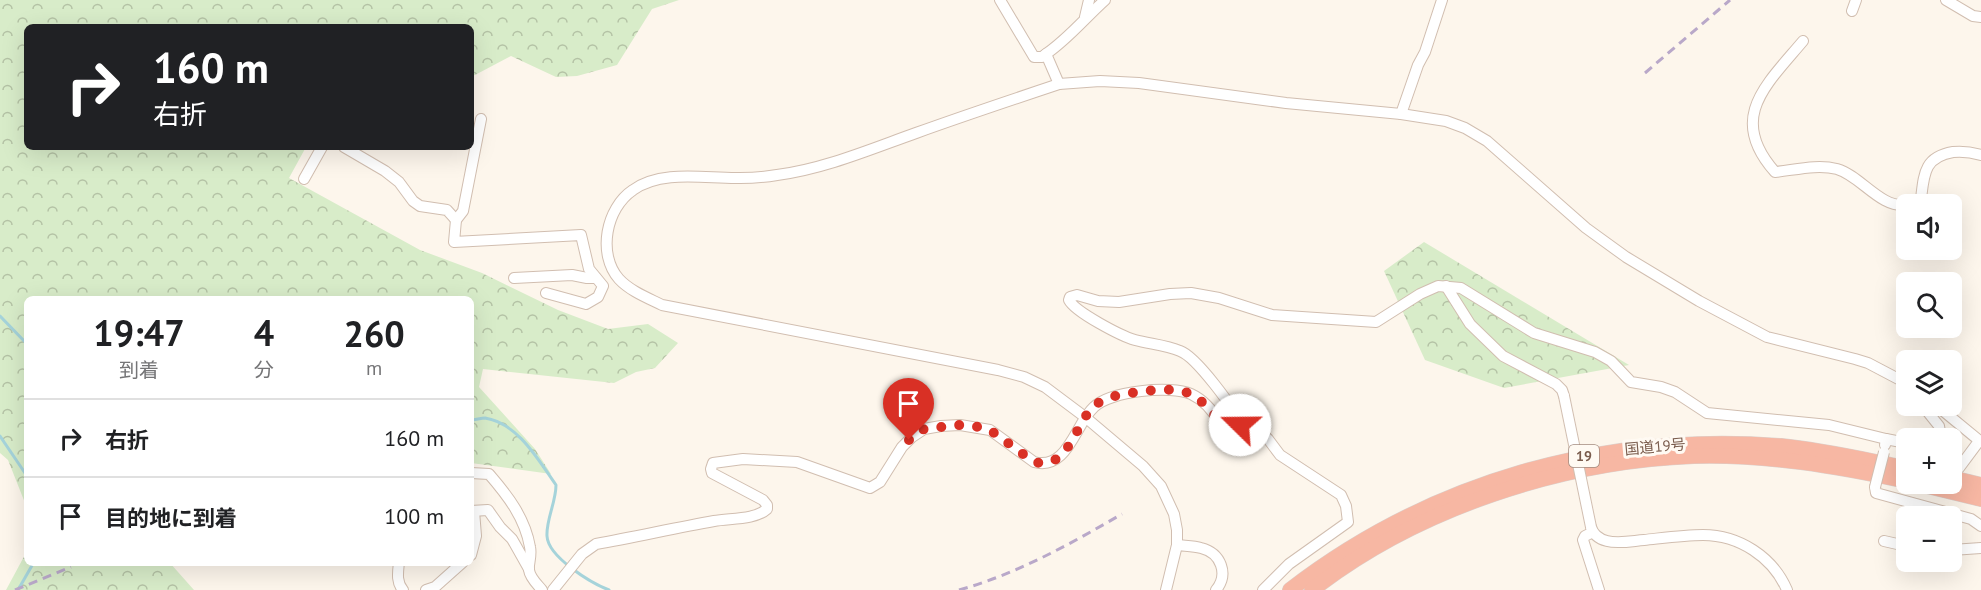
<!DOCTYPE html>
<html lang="ja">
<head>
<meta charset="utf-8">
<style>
  :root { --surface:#fff; --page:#f2f2f2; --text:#202124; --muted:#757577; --line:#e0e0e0 }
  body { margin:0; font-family:"PT Sans","Noto Sans JP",sans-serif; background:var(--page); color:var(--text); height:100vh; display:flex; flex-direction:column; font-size:22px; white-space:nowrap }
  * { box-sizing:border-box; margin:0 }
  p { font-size:20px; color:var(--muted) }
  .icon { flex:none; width:33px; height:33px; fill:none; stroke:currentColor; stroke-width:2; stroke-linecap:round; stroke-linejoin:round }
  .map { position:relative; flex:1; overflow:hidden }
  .drawer { position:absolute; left:24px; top:296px; width:450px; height:270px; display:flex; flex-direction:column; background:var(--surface); border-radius:9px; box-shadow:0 6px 24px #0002 }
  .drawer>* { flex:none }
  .top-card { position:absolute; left:24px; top:24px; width:450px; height:126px; border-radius:9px; box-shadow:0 6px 24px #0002; background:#202124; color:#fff; overflow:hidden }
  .tools { position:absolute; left:1896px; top:194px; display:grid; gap:12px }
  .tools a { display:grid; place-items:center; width:66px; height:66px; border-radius:9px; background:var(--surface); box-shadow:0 6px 24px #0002; font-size:30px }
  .pin { position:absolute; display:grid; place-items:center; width:51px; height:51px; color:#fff; margin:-62px -26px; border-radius:50% 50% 50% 0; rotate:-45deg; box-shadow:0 0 6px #0007 }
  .pin .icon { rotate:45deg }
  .me { position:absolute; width:66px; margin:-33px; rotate:292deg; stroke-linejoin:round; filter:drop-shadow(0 0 4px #0008) }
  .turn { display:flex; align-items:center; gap:21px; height:126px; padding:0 30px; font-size:27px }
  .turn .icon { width:78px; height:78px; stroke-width:2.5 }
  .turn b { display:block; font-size:42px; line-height:51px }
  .eta { display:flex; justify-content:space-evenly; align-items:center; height:102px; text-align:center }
  .eta b { font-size:36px; font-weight:600; line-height:42px }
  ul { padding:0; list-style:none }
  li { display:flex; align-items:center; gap:18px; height:78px; padding:0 30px; border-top:2px solid var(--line) }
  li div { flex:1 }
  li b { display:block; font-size:22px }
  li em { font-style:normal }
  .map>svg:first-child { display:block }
</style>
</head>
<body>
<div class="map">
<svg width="1981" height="590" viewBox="0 0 1981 590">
  <defs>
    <pattern id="forest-crowns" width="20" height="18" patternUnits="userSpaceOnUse" patternTransform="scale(1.5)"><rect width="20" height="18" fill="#d8ecc9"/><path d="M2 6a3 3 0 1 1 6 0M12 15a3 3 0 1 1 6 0" fill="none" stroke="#b4c2a5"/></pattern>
  </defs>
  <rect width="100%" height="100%" fill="#fdf6ec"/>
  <!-- forest -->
  <g fill="url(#forest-crowns)">
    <polygon points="0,0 679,0 652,9 617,65 577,76 556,77 511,56 475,75 471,76 471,27 27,27 27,147 306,147 289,178 420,250 482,273 558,310 608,329 648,324 678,343 655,368 636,372 614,383 483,369 479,387 535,449 551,474 471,463 471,298 27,298 27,508 8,460 0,453"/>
    <polygon points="1424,242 1629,365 1504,388 1425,360 1384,271"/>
    <polygon points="27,551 27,562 170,563 194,590 6,590"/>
  </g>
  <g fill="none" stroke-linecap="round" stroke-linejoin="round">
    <!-- stream -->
    <g stroke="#a5d3da" stroke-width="3">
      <polyline points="0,316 27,344"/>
      <path d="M471 420C475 420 481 418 485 418 518 423 539 461 556 485 556 502 546 520 547 536 548 557 591 583 609 590"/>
      <polyline points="0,436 27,476"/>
      <polyline points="18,590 34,562"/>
    </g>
    <!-- minor casing -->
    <g stroke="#d1beb0" stroke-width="12">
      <g id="minor">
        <polyline points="1000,0 1034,57 1042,57 1046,54"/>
        <polyline points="1946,0 1973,16 1981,17"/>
        <polyline points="1852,11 1856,0"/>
        <polyline points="1085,17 1089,0"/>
        <path d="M1803 41C1766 85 1727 118 1775 172 1795 170 1817 164 1837 169 1861 176 1880 208 1906 205"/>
        <path d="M1059 84 1046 54C1068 39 1085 18 1105 0"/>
        <polyline points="1401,114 1418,65 1425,52 1442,0"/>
        <polyline points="481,119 463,211 456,220 454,242 581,235 589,269 603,286 598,297 586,304 546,293"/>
        <polyline points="344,147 385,171 399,182 413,201 420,206 447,210 456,220"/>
        <polyline points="304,179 322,147"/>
        <path d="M1913 204 1921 199C1924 174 1924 157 1953 152 1963 151 1971 152 1981 155"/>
        <polyline points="514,278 572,275 587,278 596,278"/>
        <polyline points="1446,286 1470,324 1503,356 1556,384 1562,390 1564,396"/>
        <polyline points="1928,405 1927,411 1939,426 1941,438"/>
        <polyline points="1936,405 1981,442"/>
        <polyline points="1240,425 1257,430 1268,439 1280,455 1341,495 1346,506 1348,522 1289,564 1263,590"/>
        <polyline points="1885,445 1886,439 1906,443"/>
        <polyline points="1952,472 1959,468 1979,441"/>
        <path d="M471 473 489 474C508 496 525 518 530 547 532 556 528 564 529 570 530 578 538 585 542 590"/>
        <polyline points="1875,487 1876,493 1971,519 1981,526"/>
        <polyline points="471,511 488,510 500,527 512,539 529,569"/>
        <path d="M1591 527C1593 534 1599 539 1607 541 1618 544 1632 541 1644 540 1663 538 1684 535 1703 535 1739 535 1773 557 1787 590"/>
        <polyline points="1593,532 1585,536 1583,540 1599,590"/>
        <polyline points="1884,541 1906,546"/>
        <path d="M1177 545C1185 546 1194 546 1201 548 1221 553 1229 574 1216 590"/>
        <polyline points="1952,550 1981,548"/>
        <polyline points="471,555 476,536 474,511"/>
        <path d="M399 562C398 572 396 582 403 590"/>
        <polyline points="426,590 435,587 463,562"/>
        <path d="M553 590 582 554 596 544C635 537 675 528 714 521 730 518 755 520 767 509V505L763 500 712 473 711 469 713 463 743 459 797 462 870 488 880 482 902 447 912 437 924 429 941 426 960 425 990 430 1034 462C1068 471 1075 424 1094 407 1110 391 1171 385 1191 394 1204 400 1213 411 1220 423L1234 427 1240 425C1236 409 1195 356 1180 351 1166 345 1150 344 1135 340 1121 336 1075 312 1069 300L1070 297 1077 295 1098 301 1119 302 1170 294 1191 293 1219 298 1272 315 1376 322 1420 294 1438 286 1461 288 1534 333 1595 352 1611 361 1631 382 1661 387 1675 392 1707 413 1829 425 1886 439"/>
        <path d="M1166 590 1177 545V530L1174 514 1161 486 1143 466 1085 417 1045 387 1024 377 998 370 662 305C648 298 630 291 619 279 597 254 606 208 633 190 662 169 707 179 740 178 752 178 765 177 777 175 824 169 871 149 916 133 963 116 1011 100 1059 84L1100 81 1139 83 1286 103 1401 114 1446 121 1465 128 1487 141 1586 228 1626 257 1699 301 1767 337 1855 359 1868 363 1906 383"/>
      </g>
    </g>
    <!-- highway casing -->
    <g stroke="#dad1cd" stroke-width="16">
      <g id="highway">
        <polyline points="1952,478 1981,485"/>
        <polyline points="1915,483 1981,499"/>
        <path d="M1290 590C1430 482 1605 432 1781 446 1823 450 1865 460 1906 468"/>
        <path d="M1312 590C1417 508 1562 461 1694 456 1766 454 1837 466 1906 481"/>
      </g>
    </g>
    <!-- minor -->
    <use href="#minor" stroke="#fff" stroke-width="10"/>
    <!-- highway -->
    <use href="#highway" stroke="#f7b7a3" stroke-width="15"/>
    <!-- rail -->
    <g stroke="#b9a8c9" stroke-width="3" stroke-dasharray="9 6" stroke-linecap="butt">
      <polyline points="1645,73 1730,0"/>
      <polyline points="15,590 71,567"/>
      <path d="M959 590C1017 574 1070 544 1122 514"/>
    </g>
    <!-- minor-bridge casing -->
    <g stroke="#d1beb0" stroke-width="12" stroke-linecap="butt">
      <g id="minor-bridge">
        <polyline points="1564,396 1591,527"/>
        <polyline points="1875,487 1884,452"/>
      </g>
    </g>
    <!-- minor-bridge -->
    <use href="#minor-bridge" stroke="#fff" stroke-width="10"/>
  </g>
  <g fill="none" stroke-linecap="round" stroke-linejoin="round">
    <!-- route -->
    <path stroke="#d93025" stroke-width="10" stroke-dasharray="0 18" d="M909 440 924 429 960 425 974 426 990 430 1034 462C1069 471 1075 423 1094 406 1100 401 1107 398 1115 396 1135 392 1169 386 1188 393 1210 401 1218 432 1240 425"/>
  </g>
  <g text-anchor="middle" stroke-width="6" stroke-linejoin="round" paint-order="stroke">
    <!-- shield labels -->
    <rect fill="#fffaf3" stroke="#a28b7f" stroke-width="1.5" x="1569" y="445" width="30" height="22" rx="4.5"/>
    <g font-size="14" font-weight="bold" fill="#7a5c4d">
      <text x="1584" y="461">19</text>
    </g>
    <!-- street labels -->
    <g font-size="15" fill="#7a5c4d" stroke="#fffaf3">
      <text transform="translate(1655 447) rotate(-5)" y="5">国道19号</text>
    </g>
  </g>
</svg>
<div class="tools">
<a><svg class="icon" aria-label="sound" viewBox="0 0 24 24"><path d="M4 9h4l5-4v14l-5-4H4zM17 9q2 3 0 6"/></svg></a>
<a><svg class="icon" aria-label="search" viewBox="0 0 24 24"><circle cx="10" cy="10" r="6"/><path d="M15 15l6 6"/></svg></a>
<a><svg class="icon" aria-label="layers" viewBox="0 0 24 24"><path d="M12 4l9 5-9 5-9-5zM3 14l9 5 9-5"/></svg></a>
<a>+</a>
<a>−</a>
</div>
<div class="pin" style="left:909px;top:440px;background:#d93025"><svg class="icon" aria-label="arrive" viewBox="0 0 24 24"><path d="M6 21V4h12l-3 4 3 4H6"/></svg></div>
<svg class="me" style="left:1240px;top:425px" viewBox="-20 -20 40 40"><circle r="19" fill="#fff"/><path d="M0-13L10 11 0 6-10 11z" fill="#d93025"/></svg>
<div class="top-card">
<div class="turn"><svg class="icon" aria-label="right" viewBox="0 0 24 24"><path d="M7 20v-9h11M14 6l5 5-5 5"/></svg><div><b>160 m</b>右折</div></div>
</div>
<section class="drawer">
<div class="eta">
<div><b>19:47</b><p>到着</p></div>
<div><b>4</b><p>分</p></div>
<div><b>260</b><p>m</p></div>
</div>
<ul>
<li><svg class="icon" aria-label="right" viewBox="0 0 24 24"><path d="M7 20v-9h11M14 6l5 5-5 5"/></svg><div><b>右折</b></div><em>160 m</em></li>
<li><svg class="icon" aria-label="arrive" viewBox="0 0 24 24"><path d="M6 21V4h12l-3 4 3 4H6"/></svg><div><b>目的地に到着</b></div><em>100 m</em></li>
</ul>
</section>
</div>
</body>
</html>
